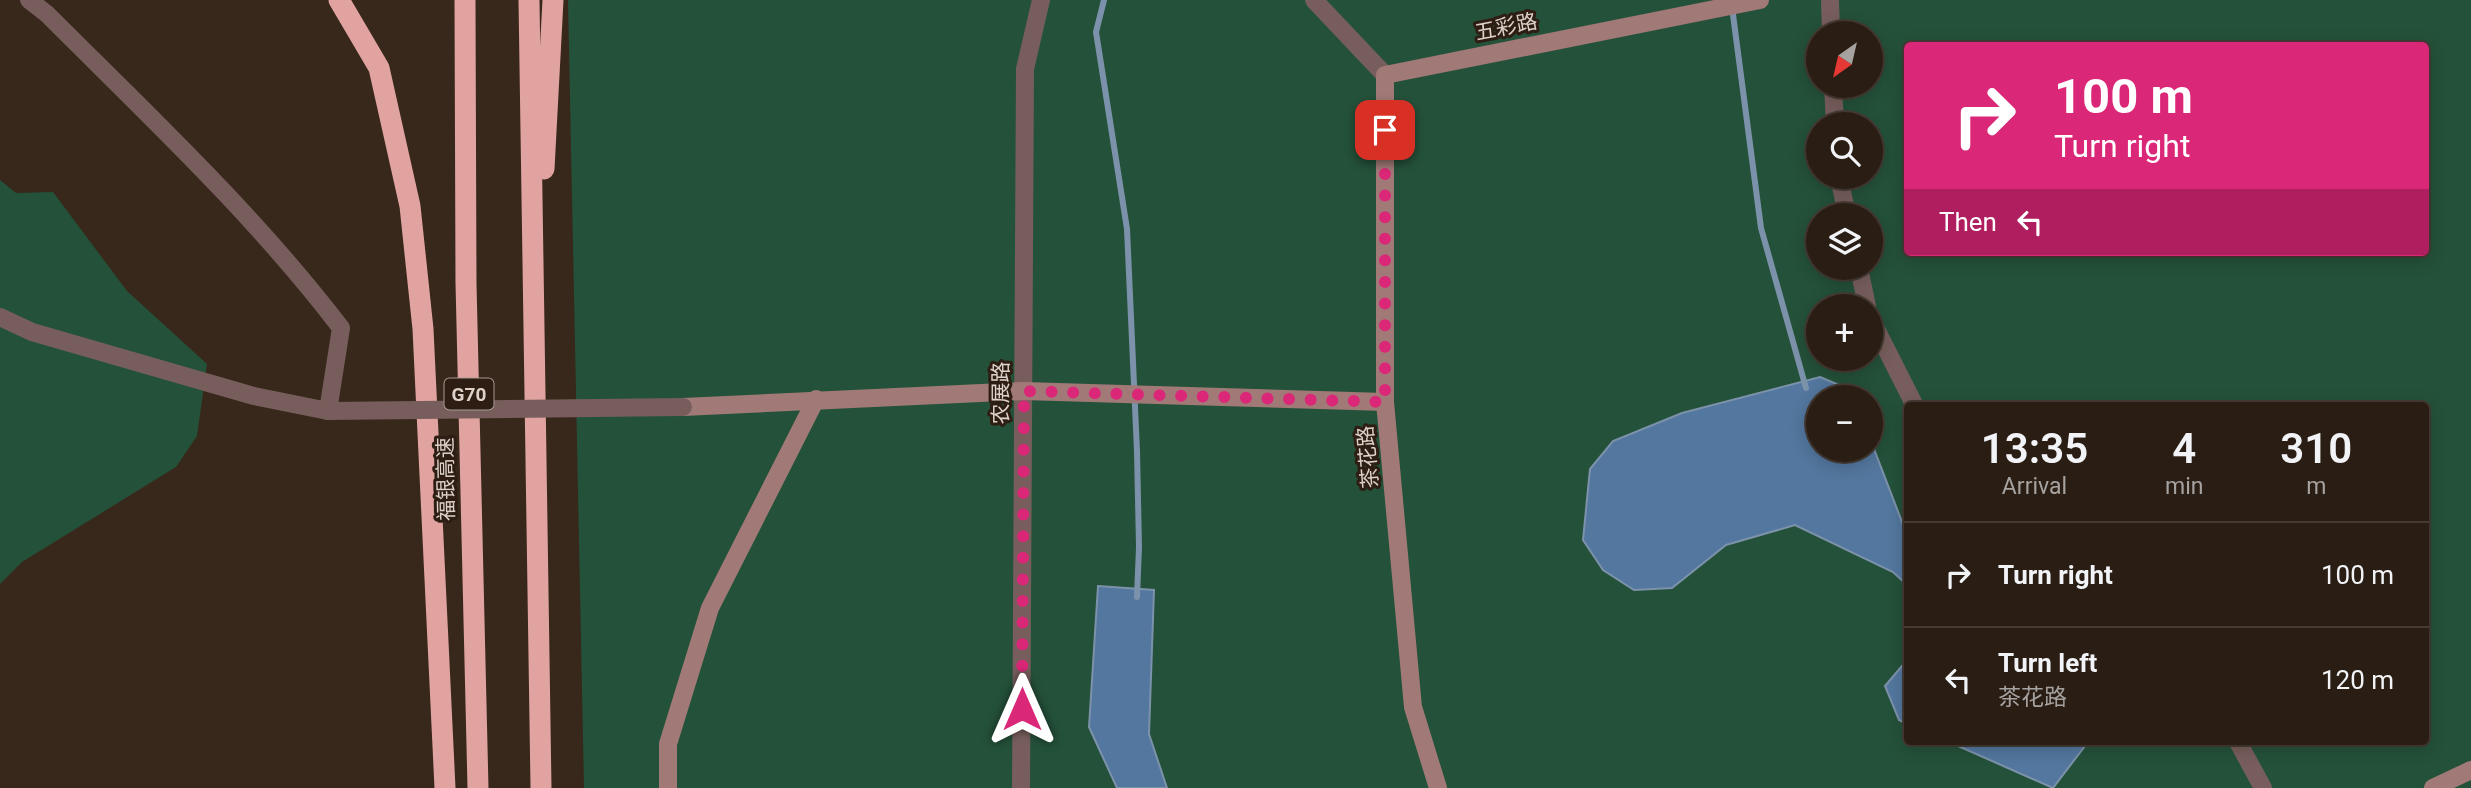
<!DOCTYPE html>
<html lang="en">
<head>
<meta charset="utf-8">
<style>
  :root { --surface:#2a1d14; --page:#362a22; --text:#f1f3f6; --muted:#a5a2a0; --line:#463b34 }
  body { margin:0; font-family:Roboto,"Noto Sans SC",sans-serif; background:var(--page); color:var(--text); height:100vh; display:flex; flex-direction:column; font-size:26px; white-space:nowrap }
  * { box-sizing:border-box; margin:0 }
  p { font-size:23px; color:var(--muted) }
  .icon { flex:none; width:38px; height:38px; fill:none; stroke:currentColor; stroke-width:2; stroke-linecap:round; stroke-linejoin:round }
  .map { position:relative; flex:1; overflow:hidden }
  .sheet { position:absolute; left:1904px; top:402px; width:525px; height:343px; display:flex; flex-direction:column; background:var(--surface); border-radius:7px; box-shadow:0 4px 18px #0003,0 0 0 2px var(--line) }
  .sheet>* { flex:none }
  .hud { position:absolute; left:1904px; top:42px; width:525px; height:214px; border-radius:7px; box-shadow:0 4px 18px #0003,0 0 0 2px var(--line); background:#db2777; color:#fff; overflow:hidden }
  .needle { width:46px; rotate:214deg }
  .buttons { position:absolute; left:1806px; top:21px; display:grid; gap:14px }
  .buttons a { display:grid; place-items:center; width:77px; height:77px; border-radius:50%; background:var(--surface); box-shadow:0 4px 18px #0003,0 0 0 2px var(--line); font-size:35px }
  .pin { position:absolute; display:grid; place-items:center; width:60px; height:60px; color:#fff; margin:-30px; border-radius:14px; box-shadow:0 4px 10px #0006 }
  .me { position:absolute; width:77px; margin:-38px; rotate:0deg; stroke-linejoin:round; filter:drop-shadow(0 0 5px #0008) }
  .turn { display:flex; align-items:center; gap:24px; height:147px; padding:0 35px; font-size:32px }
  .turn .icon { width:91px; height:91px; stroke-width:2.5 }
  .turn b { display:block; font-size:49px; line-height:60px }
  .then { display:flex; align-items:center; height:66px; padding:0 35px; background:#0003; gap:14px; font-size:26px }
  .eta { display:flex; justify-content:space-evenly; align-items:center; height:119px; text-align:center }
  .eta b { font-size:42px; font-weight:600; line-height:49px }
  ul { padding:0; list-style:none }
  li { display:flex; align-items:center; gap:21px; height:105px; padding:0 35px; border-top:2px solid var(--line) }
  li div { flex:1 }
  li b { display:block; font-size:26px }
  li em { font-style:normal }
  .map>svg:first-child { display:block }
</style>
</head>
<body>
<div class="map">
<svg width="2471" height="788" viewBox="0 0 2471 788">
  <rect width="100%" height="100%" fill="#38271b"/>
  <!-- green -->
  <g fill="#245139" fill-rule="evenodd">
    <path d="M568 0H2471V788H584ZM1818 33H1871V86H1818ZM1908 46H2426V252H1908ZM1818 124H1871V177H1818ZM1818 215H1871V268H1818ZM1818 306H1871V359H1818ZM1818 397H1871V450H1818ZM1908 406H2426V742H1908Z"/>
    <polygon points="0,180 16,193 53,192 127,291 207,364 197,436 176,467 22,562 0,584"/>
  </g>
  <!-- water -->
  <g fill="#53779e" stroke="#7c92ab" stroke-width="2">
    <polygon points="1820,377 1851,390 1854,397 1818,397 1818,450 1871,450 1871,441 1907,535 1907,585 1893,572 1795,525 1726,545 1672,588 1634,590 1603,570 1583,540 1590,469 1613,441 1682,413"/>
    <polygon points="1098,586 1154,590 1149,734 1167,788 1117,788 1089,727"/>
    <polygon points="1907,660 1907,724 1899,720 1885,686"/>
    <polygon points="1949,742 2088,742 2053,788"/>
  </g>
  <g fill="none" stroke-linecap="round" stroke-linejoin="round">
    <!-- stream -->
    <g stroke="#7c92ab" stroke-width="6">
      <polyline points="1104,0 1096,32 1127,229 1137,451 1139,547 1137,597"/>
      <polyline points="1732,7 1761,228 1806,388"/>
    </g>
    <!-- street -->
    <g stroke="#775e5c" stroke-width="18">
      <polyline points="1314,0 1385,75"/>
      <polyline points="1830,0 1831,33"/>
      <polyline points="1833,86 1835,124"/>
      <polyline points="1839,177 1847,215"/>
      <polyline points="1859,268 1867,306"/>
      <path d="M0 317 32 332 254 396 328 411 341 328C254 214 148 115 47 14L29 0"/>
      <polyline points="1871,319 1915,406"/>
      <polyline points="2238,742 2263,788"/>
      <polyline points="1021,788 1025,69 1041,0"/>
    </g>
    <!-- secondary -->
    <g stroke="#a17a77" stroke-width="18">
      <polyline points="683,407 1024,391 1385,402"/>
      <polyline points="668,788 668,744 710,608 816,399"/>
      <polyline points="1438,788 1413,707 1385,402 1385,75 1760,0"/>
      <polyline points="2433,788 2471,770"/>
    </g>
    <!-- highway -->
    <g stroke="#e0a39f" stroke-width="21">
      <polyline points="339,0 379,68 410,206 423,329 445,788"/>
      <polyline points="465,0 466,283 478,788"/>
      <polyline points="529,0 541,788"/>
      <polyline points="544,169 553,0"/>
    </g>
    <!-- street-bridge -->
    <polyline stroke="#775e5c" stroke-width="18" points="328,411 683,407"/>
  </g>
  <g fill="none" stroke-linecap="round" stroke-linejoin="round">
    <!-- route -->
    <polyline stroke="#db2777" stroke-width="12" stroke-dasharray="0 21.6" points="1022,709 1024,391 1385,402 1385,130"/>
  </g>
  <g text-anchor="middle" stroke-width="6" stroke-linejoin="round" paint-order="stroke">
    <!-- shield labels -->
    <rect fill="#2d1d12" stroke="#a89b93" stroke-width="2" x="444.5" y="378.5" width="49" height="31" rx="5"/>
    <g font-size="19" font-weight="bold" fill="#ddd1ca">
      <text x="469" y="401">G70</text>
    </g>
    <!-- street labels -->
    <g font-size="21" fill="#ddd1ca" stroke="#2d1d12">
      <text transform="translate(1506 27) rotate(-11)" y="7">五彩路</text>
      <text transform="translate(1001 393) rotate(-90)" y="7">农展路</text>
      <text transform="translate(1368 457) rotate(-95)" y="7">茶花路</text>
      <text transform="translate(446 479) rotate(-91)" y="7">福银高速</text>
    </g>
  </g>
</svg>
<div class="buttons">
<a><svg class="needle" viewBox="-14 -14 28 28"><path d="M0-13l5 13h-10z" fill="#e53935"/><path d="M0 13l5-13h-10z" fill="#a5a2a0"/></svg></a>
<a><svg class="icon" aria-label="search" viewBox="0 0 24 24"><circle cx="10" cy="10" r="6"/><path d="M15 15l6 6"/></svg></a>
<a><svg class="icon" aria-label="layers" viewBox="0 0 24 24"><path d="M12 4l9 5-9 5-9-5zM3 14l9 5 9-5"/></svg></a>
<a>+</a>
<a>−</a>
</div>
<div class="pin" style="left:1385px;top:130px;background:#d93025"><svg class="icon" aria-label="arrive" viewBox="0 0 24 24"><path d="M6 21V4h12l-3 4 3 4H6"/></svg></div>
<svg class="me" style="left:1022px;top:709px" viewBox="-20 -20 40 40"><path d="M0-17L14 15 0 8-14 15z" fill="#db2777" stroke="#fff" stroke-width="4"/></svg>
<div class="hud">
<div class="turn"><svg class="icon" aria-label="right" viewBox="0 0 24 24"><path d="M7 20v-9h11M14 6l5 5-5 5"/></svg><div><b>100 m</b>Turn right</div></div>
<div class="then">Then<svg class="icon" aria-label="left" viewBox="0 0 24 24"><path d="M17 20v-9H6M10 6l-5 5 5 5"/></svg></div>
</div>
<section class="sheet">
<div class="eta">
<div><b>13:35</b><p>Arrival</p></div>
<div><b>4</b><p>min</p></div>
<div><b>310</b><p>m</p></div>
</div>
<ul>
<li><svg class="icon" aria-label="right" viewBox="0 0 24 24"><path d="M7 20v-9h11M14 6l5 5-5 5"/></svg><div><b>Turn right</b></div><em>100 m</em></li>
<li><svg class="icon" aria-label="left" viewBox="0 0 24 24"><path d="M17 20v-9H6M10 6l-5 5 5 5"/></svg><div><b>Turn left</b><p>茶花路</p></div><em>120 m</em></li>
</ul>
</section>
</div>
</body>
</html>
